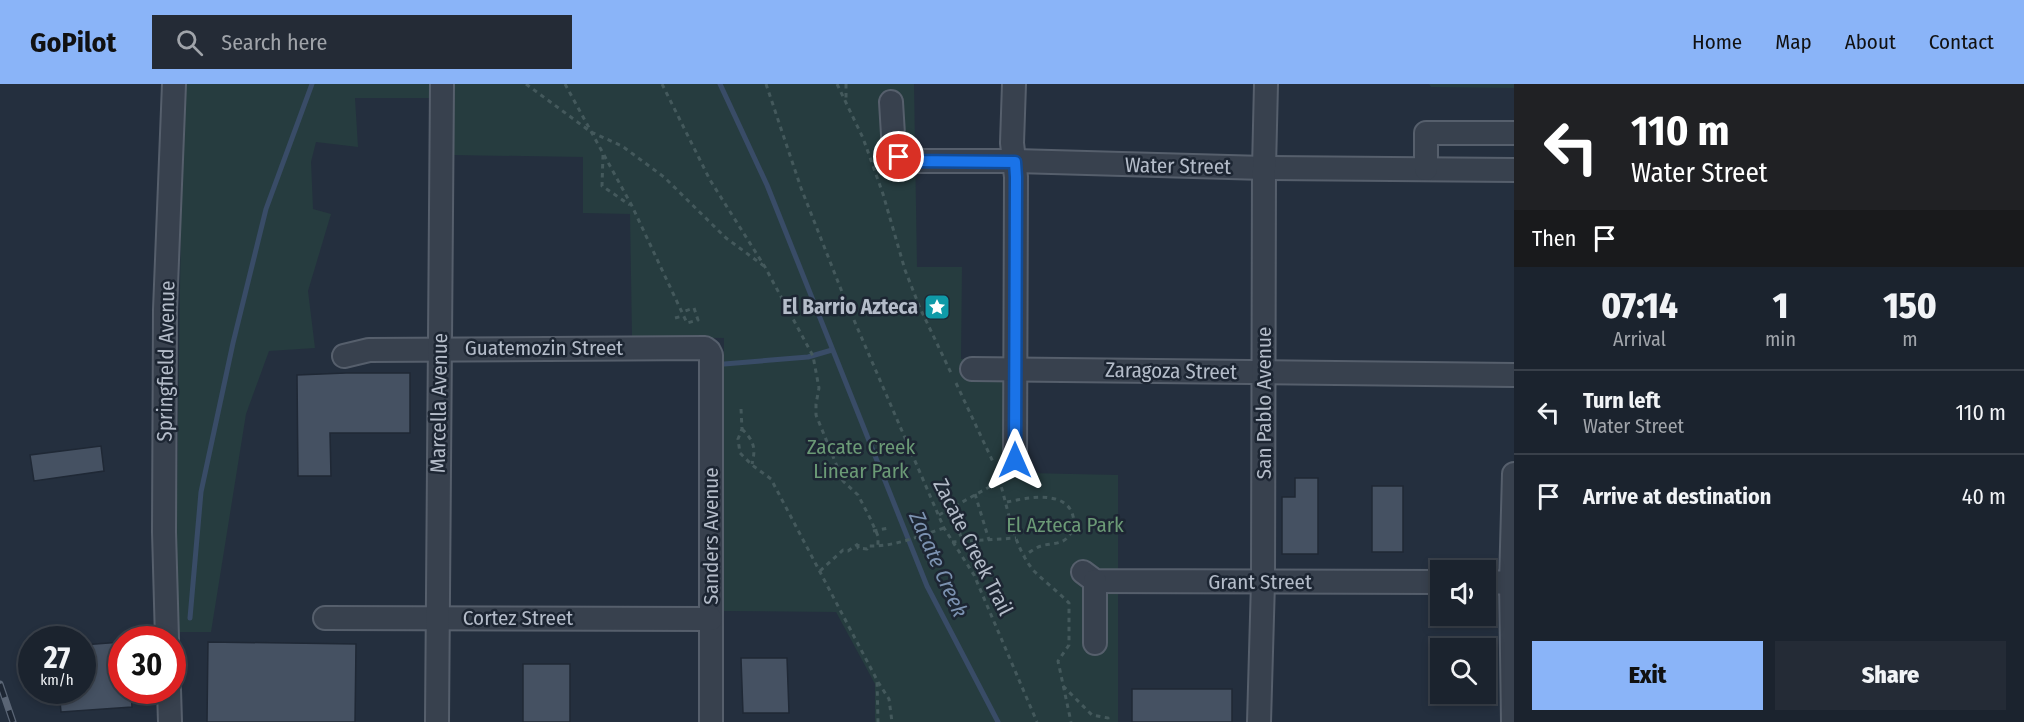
<!DOCTYPE html>
<html lang="en">
<head>
<meta charset="utf-8">
<style>
  :root { --surface:#1b232e; --page:#242b36; --text:#f1f3f6; --muted:#a0a4aa; --line:#39404a; --accent:#8ab4f8 }
  body { margin:0; font-family:"Fira Sans Condensed",sans-serif; background:var(--page); color:var(--text); height:100vh; display:flex; flex-direction:column; font-size:22px; white-space:nowrap }
  * { box-sizing:border-box; margin:0 }
  p { font-size:20px; color:var(--muted) }
  .icon { flex:none; width:33px; height:33px; fill:none; stroke:currentColor; stroke-width:2; stroke-linecap:round; stroke-linejoin:round }
  .map { position:relative; flex:1; overflow:hidden }
  .drawer { display:flex; flex-direction:column; background:var(--surface); width:510px }
  .drawer>* { flex:none }
  .hud { background:#202124; color:#fff; overflow:hidden }
  .tools { position:absolute; left:1430px; top:476px; display:grid; gap:12px }
  .tools a { display:grid; place-items:center; width:66px; height:66px; border-radius:0px; background:var(--surface); box-shadow:0 3px 9px #0003,0 0 0 2px var(--line); font-size:30px }
  .speed { position:absolute; left:18px; top:542px; display:flex; gap:12px; font-size:30px; font-weight:700; text-align:center }
  .speed>* { display:grid; place-content:center; width:78px; height:78px; border-radius:50%; background:var(--surface); box-shadow:0 3px 9px #0003,0 0 0 2px var(--line); line-height:1 }
  .speed small { font-size:15px; font-weight:400 }
  .speed .limit { border:9px solid #d22; background:#fff; color:#111 }
  .pin { position:absolute; display:grid; place-items:center; width:51px; height:51px; color:#fff; margin:-26px; border:3px solid #fff; border-radius:50%; box-shadow:0 2px 6px #0007 }
  .me { position:absolute; width:66px; margin:-33px; rotate:0deg; stroke-linejoin:round; filter:drop-shadow(0 0 4px #0008) }
  .turn { display:flex; align-items:center; gap:21px; height:126px; padding:0 18px; font-size:27px }
  .turn .icon { width:78px; height:78px; stroke-width:2.5 }
  .turn b { display:block; font-size:42px; line-height:51px }
  .then { display:flex; align-items:center; height:57px; padding:0 18px; background:#0003; gap:12px; font-size:22px }
  .eta { display:flex; justify-content:space-evenly; align-items:center; height:102px; text-align:center }
  .eta b { font-size:36px; font-weight:800; line-height:42px }
  .cta { display:flex; gap:12px; margin-top:auto; padding:12px 18px }
  .cta a { flex:1; height:69px; border-radius:0px; background:var(--accent); color:#111; font-size:24px; font-weight:800; line-height:69px; text-align:center }
  .cta a+a { background:var(--page); color:var(--text) }
  ul { padding:0; list-style:none }
  li { display:flex; align-items:center; gap:18px; height:84px; padding:0 18px; border-top:2px solid var(--line) }
  li div { flex:1 }
  li b { display:block; font-size:22px }
  li em { font-style:normal }
  header { display:flex; align-items:center; gap:36px; box-sizing:border-box; height:84px; padding:0 30px; background:var(--accent); color:#111 }
  header strong { font-size:28px }
  nav { display:flex; gap:33px; margin-inline-start:auto; font-size:21px }
  .search { width:420px; height:54px; background:var(--page); display:flex; align-items:center; gap:15px; box-sizing:border-box; padding:0 21px; border-radius:0px; color:var(--muted); font-size:22px }
  main { display:flex; flex:1; min-height:0 }
  .map>svg:first-child { display:block }
</style>
</head>
<body>
<header>
<strong>GoPilot</strong>
<div class="search"><svg class="icon" aria-label="search" viewBox="0 0 24 24"><circle cx="10" cy="10" r="6"/><path d="M15 15l6 6"/></svg>Search here</div>
<nav><a>Home</a><a>Map</a><a>About</a><a>Contact</a></nav>
</header>
<main>
<div class="map">
<svg width="1514" height="638" viewBox="0 0 1514 638">
  <rect width="100%" height="100%" fill="#242f3e"/>
  <!-- green -->
  <g fill="#263c3f">
    <polygon points="183,0 914,0 917,183 962,183 961,275 972,275 1008,292 1010,380 1027,389 1118,391 1118,638 875,638 875,600 836,528 724,527 724,254 632,253 630,130 583,129 583,73 451,71 451,14 355,14 358,63 316,58 311,78 313,125 331,130 308,207 315,264 269,267 246,330 211,548 175,548"/>
    <polygon points="1429,0 1514,0 1514,4 1431,3"/>
  </g>
  <g fill="none" stroke-linecap="round" stroke-linejoin="round">
    <!-- stream -->
    <g stroke="#394c67" stroke-width="5">
      <polyline points="720,0 767,101 927,502 998,638"/>
      <polyline points="724,280 808,273 832,266"/>
      <polyline points="190,534 201,408 233,259 266,125 312,0"/>
    </g>
  </g>
  <!-- building -->
  <g fill="#455162" stroke="#1f2835" stroke-width="1.5">
    <polygon points="346,289 410,289 410,349 330,349 331,392 298,392 297,291"/>
    <polygon points="101,362 104,387 34,397 30,371"/>
    <polygon points="1295,394 1318,394 1318,470 1282,470 1282,413 1295,413"/>
    <rect x="1372" y="402" width="31" height="66"/>
    <polygon points="122,558 122,606 131,606 132,623 61,628 59,606 82,606 82,561"/>
    <polygon points="208,558 356,560 355,638 207,638"/>
    <polygon points="741,574 787,574 789,629 743,629"/>
    <rect x="523" y="580" width="47" height="58"/>
    <rect x="1132" y="605" width="100" height="33"/>
  </g>
  <g fill="none" stroke-linecap="round" stroke-linejoin="round">
    <!-- minor casing -->
    <g stroke="#565f6c" stroke-width="26">
      <g id="minor">
        <polyline points="1014,0 1012,59 1016,93 1015,376"/>
        <polyline points="891,18 894,67 899,73 910,77 1015,77 1264,84 1514,86"/>
        <polyline points="1426,85 1426,49 1514,49"/>
        <polyline points="344,272 369,266 705,264 709,267 711,271 711,638"/>
        <polyline points="972,285 1514,291"/>
        <polyline points="1083,488 1095,497 1440,498"/>
        <polyline points="1485,498 1514,499"/>
        <polyline points="325,534 711,535"/>
        <polyline points="167,555 164,448 165,226 174,0"/>
        <polyline points="1095,559 1095,497"/>
        <polyline points="169,606 170,638"/>
        <polyline points="437,638 442,0"/>
        <polyline points="1259,638 1263,498 1264,84 1266,0"/>
        <polyline points="1513,638 1511,499 1514,390"/>
      </g>
    </g>
    <!-- path -->
    <g stroke="#44595c" stroke-width="3" stroke-dasharray="4.5 4.5" stroke-linecap="butt">
      <polyline points="526,0 591,48 622,62 664,93 726,154 764,182"/>
      <polyline points="565,0 632,122 687,239 698,236 694,224 682,228"/>
      <polyline points="662,0 710,96 765,183 813,272 819,304 816,320 816,331 843,397 858,411 870,434 878,452 878,462"/>
      <polyline points="766,0 801,104 844,213 944,444 974,491 1037,638"/>
      <polyline points="837,0 863,54 883,110 905,186 920,224 952,291"/>
      <polyline points="846,0 846,17"/>
      <polyline points="603,71 602,102 630,121"/>
      <polyline points="675,234 683,232"/>
      <polyline points="956,299 994,380"/>
      <polyline points="741,325 742,345 738,355 740,369 752,381 771,395 877,596 878,638"/>
      <path d="M742 345C754 357 756 364 752 380"/>
      <path d="M996 386C1008 419 1011 460 1034 487 1045 498 1058 508 1069 519V561L1058 577 1071 638"/>
      <polyline points="975,410 989,456"/>
      <path d="M1007 418C1026 414 1066 405 1073 432 1075 439 1073 448 1067 454 1060 461 1050 459 1041 462 1035 464 1030 468 1025 471"/>
      <polyline points="952,422 962,457"/>
      <polyline points="939,431 1000,397"/>
      <polyline points="873,447 889,444"/>
      <polyline points="952,458 1016,454"/>
      <path d="M858 460V464L867 465 868 462C894 463 919 452 944 444"/>
      <polyline points="820,487 843,466 848,467 858,460"/>
      <polyline points="878,598 889,615 892,638"/>
      <polyline points="1063,602 1092,631 1108,634 1108,638"/>
    </g>
    <!-- minor -->
    <use href="#minor" stroke="#38414e" stroke-width="22"/>
    <!-- rail casing -->
    <g stroke="#5a6575" stroke-width="7">
      <polyline id="rail" points="0,600 13,638"/>
    </g>
    <!-- rail -->
    <use href="#rail" stroke="#1d2633" stroke-width="4.5" stroke-dasharray="14" stroke-linecap="butt"/>
  </g>
  <g fill="none" stroke-linecap="round" stroke-linejoin="round">
    <!-- route casing -->
    <g stroke="#114b97" stroke-width="15">
      <polyline id="route" points="899,73 910,77 1015,78 1016,93 1015,376"/>
    </g>
    <!-- route -->
    <use href="#route" stroke="#1a73e8" stroke-width="10"/>
  </g>
  <!-- icons -->
  <defs>
    <g id="sight-square" transform="scale(1.35)"><rect x="-9" y="-9" width="18" height="18" rx="4" fill="#0f9aa8" stroke="#1d2633"/><path d="M0-6L1.8-2.2L6-1.7L2.9 1.2L3.7 5.4L0 3.3L-3.7 5.4L-2.9 1.2L-6-1.7L-1.8-2.2Z" fill="#fff"/></g>
  </defs>
  <g fill-rule="evenodd">
    <use href="#sight-square" x="937" y="223"/>
  </g>
  <g text-anchor="middle" stroke-width="5" stroke-linejoin="round" paint-order="stroke">
    <!-- street labels -->
    <g font-size="21" fill="#b4bcc9" stroke="#1d2633">
      <text transform="translate(1178 82) rotate(1)" y="7">Water Street</text>
      <text x="544" y="271">Guatemozin Street</text>
      <text transform="translate(166 277) rotate(-89)" y="7">Springfield Avenue</text>
      <text transform="translate(1171 287) rotate(1)" y="7">Zaragoza Street</text>
      <text transform="translate(439 319) rotate(-89)" y="7">Marcella Avenue</text>
      <text transform="translate(1264 319) rotate(-90)" y="7">San Pablo Avenue</text>
      <text transform="translate(711 452) rotate(-90)" y="7">Sanders Avenue</text>
      <text transform="translate(973 463) rotate(63)" y="7">Zacate Creek Trail</text>
      <text x="1260" y="505">Grant Street</text>
      <text x="518" y="541">Cortez Street</text>
    </g>
    <!-- poi labels -->
    <g font-size="21" font-weight="bold" fill="#b4bcc9" stroke="#1d2633" text-anchor="end">
      <text x="918" y="230">El Barrio Azteca</text>
    </g>
    <!-- park labels -->
    <g font-size="21" fill="#6b9a76" stroke="#1d2633">
      <text x="861" y="370">Zacate Creek<tspan x="861" dy="24">Linear Park</tspan></text>
      <text x="1065" y="448">El Azteca Park</text>
    </g>
    <!-- water labels -->
    <g font-size="22" font-style="italic" fill="#7c92b1" stroke="#1d2633">
      <text transform="translate(939 480) rotate(66)" y="8">Zacate Creek</text>
    </g>
  </g>
</svg>
<div class="tools">
<a><svg class="icon" aria-label="sound" viewBox="0 0 24 24"><path d="M4 9h4l5-4v14l-5-4H4zM17 9q2 3 0 6"/></svg></a>
<a><svg class="icon" aria-label="search" viewBox="0 0 24 24"><circle cx="10" cy="10" r="6"/><path d="M15 15l6 6"/></svg></a>
</div>
<div class="speed"><div>27<small>km/h</small></div><div class="limit">30</div></div>
<div class="pin" style="left:899px;top:73px;background:#d93025"><svg class="icon" aria-label="arrive" viewBox="0 0 24 24"><path d="M6 21V4h12l-3 4 3 4H6"/></svg></div>
<svg class="me" style="left:1015px;top:376px" viewBox="-20 -20 40 40"><path d="M0-17L14 15 0 8-14 15z" fill="#1a73e8" stroke="#fff" stroke-width="4"/></svg>
</div>
<section class="drawer">
<div class="hud">
<div class="turn"><svg class="icon" aria-label="left" viewBox="0 0 24 24"><path d="M17 20v-9H6M10 6l-5 5 5 5"/></svg><div><b>110 m</b>Water Street</div></div>
<div class="then">Then<svg class="icon" aria-label="arrive" viewBox="0 0 24 24"><path d="M6 21V4h12l-3 4 3 4H6"/></svg></div>
</div>
<div class="eta">
<div><b>07:14</b><p>Arrival</p></div>
<div><b>1</b><p>min</p></div>
<div><b>150</b><p>m</p></div>
</div>
<ul>
<li><svg class="icon" aria-label="left" viewBox="0 0 24 24"><path d="M17 20v-9H6M10 6l-5 5 5 5"/></svg><div><b>Turn left</b><p>Water Street</p></div><em>110 m</em></li>
<li><svg class="icon" aria-label="arrive" viewBox="0 0 24 24"><path d="M6 21V4h12l-3 4 3 4H6"/></svg><div><b>Arrive at destination</b></div><em>40 m</em></li>
</ul>
<div class="cta"><a>Exit</a><a>Share</a></div>
</section>
</main>
</body>
</html>
